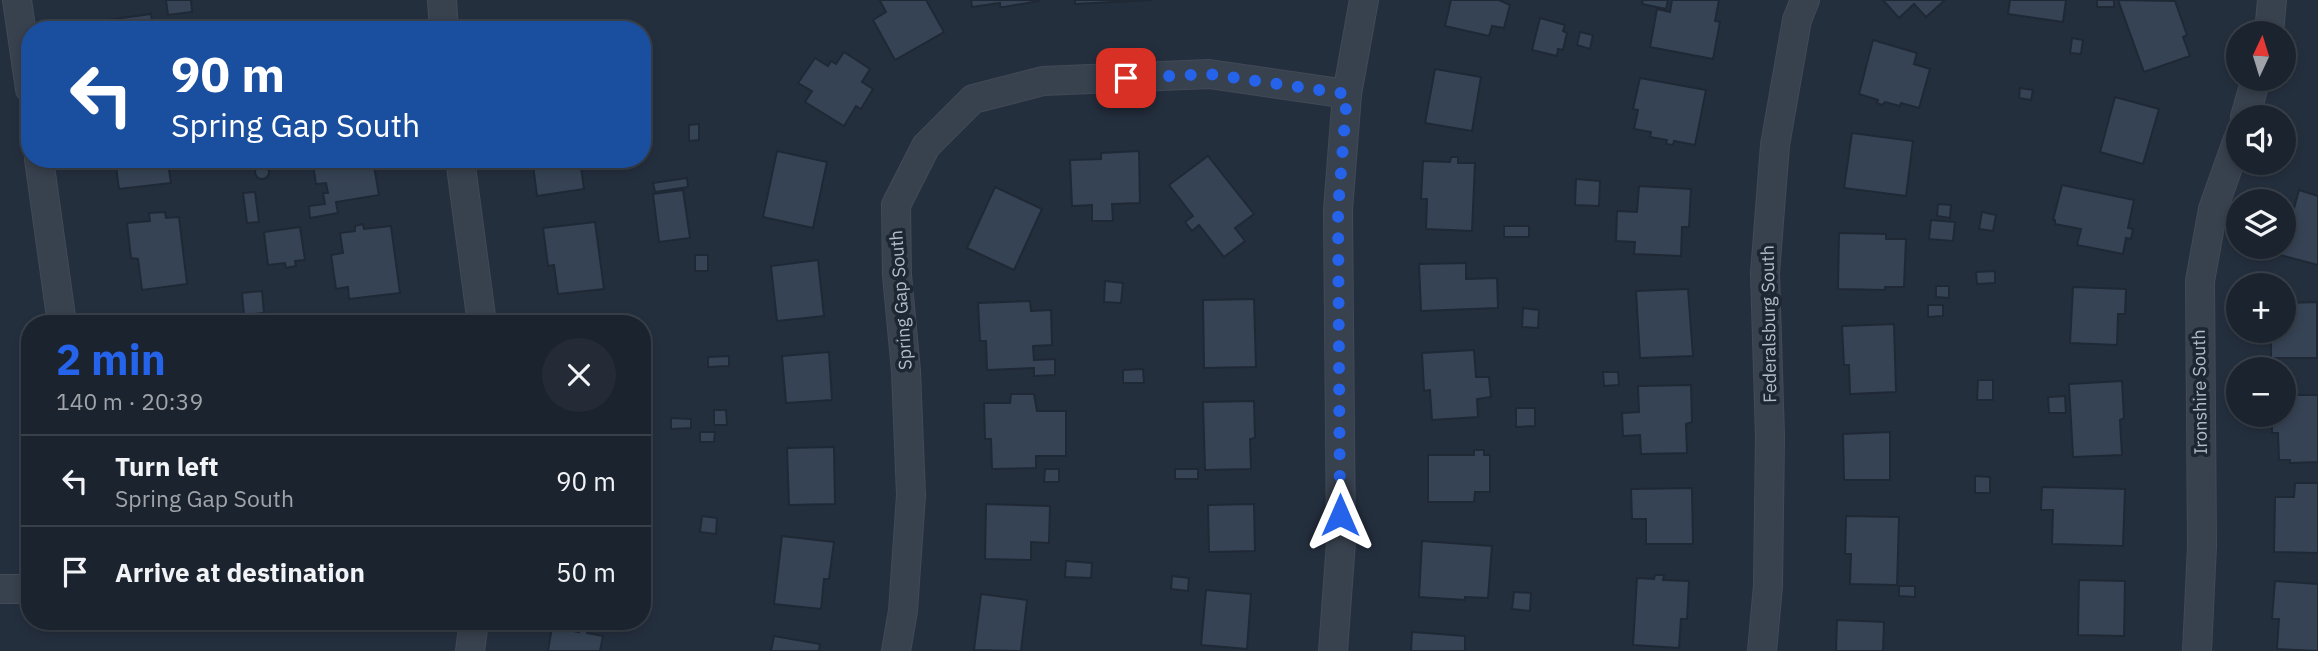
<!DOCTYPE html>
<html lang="en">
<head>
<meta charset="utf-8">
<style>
  :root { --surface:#1b232e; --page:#242b36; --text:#f1f3f6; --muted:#a0a4aa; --line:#39404a; --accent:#2563eb }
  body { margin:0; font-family:"IBM Plex Sans",sans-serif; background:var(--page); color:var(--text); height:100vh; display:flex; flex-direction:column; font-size:26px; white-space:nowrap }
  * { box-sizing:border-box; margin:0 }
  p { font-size:23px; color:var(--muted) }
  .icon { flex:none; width:38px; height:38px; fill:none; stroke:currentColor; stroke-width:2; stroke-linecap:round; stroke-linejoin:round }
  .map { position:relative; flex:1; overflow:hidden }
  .details { position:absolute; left:21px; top:315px; width:630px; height:315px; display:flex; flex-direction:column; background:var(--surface); border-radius:28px; box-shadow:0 4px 10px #0003,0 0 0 2px var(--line) }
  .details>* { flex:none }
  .top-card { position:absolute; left:21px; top:21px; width:630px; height:147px; border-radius:28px; box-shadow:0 4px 10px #0003,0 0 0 2px var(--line); background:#1a4fa0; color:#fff; overflow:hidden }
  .needle { width:46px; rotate:4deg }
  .buttons { position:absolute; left:2226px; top:21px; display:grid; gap:14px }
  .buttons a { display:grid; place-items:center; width:70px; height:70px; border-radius:50%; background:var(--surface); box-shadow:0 4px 10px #0003,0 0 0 2px var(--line); font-size:35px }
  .pin { position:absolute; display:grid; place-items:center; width:60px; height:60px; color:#fff; margin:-30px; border-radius:14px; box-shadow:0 4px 10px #0006 }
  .me { position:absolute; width:77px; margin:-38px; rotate:0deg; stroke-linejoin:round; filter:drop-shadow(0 0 5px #0008) }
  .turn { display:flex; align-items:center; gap:24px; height:147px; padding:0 35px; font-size:32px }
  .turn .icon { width:91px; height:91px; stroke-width:2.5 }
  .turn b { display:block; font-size:49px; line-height:60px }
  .round { display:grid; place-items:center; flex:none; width:74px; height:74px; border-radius:37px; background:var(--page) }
  .headline { display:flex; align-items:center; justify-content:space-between; height:119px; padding:0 35px }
  h1 { font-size:42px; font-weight:700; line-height:52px; color:var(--accent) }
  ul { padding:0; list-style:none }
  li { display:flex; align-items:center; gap:21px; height:91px; padding:0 35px; border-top:2px solid var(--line) }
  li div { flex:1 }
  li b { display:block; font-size:26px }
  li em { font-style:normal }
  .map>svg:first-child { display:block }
</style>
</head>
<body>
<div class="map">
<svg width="2318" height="651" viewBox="0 0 2318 651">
  <rect width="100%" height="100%" fill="#242f3e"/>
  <!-- building -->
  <g fill="#364354" stroke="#1f2835" stroke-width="2">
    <polygon points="166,0 191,0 192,12 168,15"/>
    <polygon points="882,0 926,0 944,32 895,60 873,20 886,12 880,1"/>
    <polygon points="971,0 1039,0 1039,1 1004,7 1000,7 1000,3 972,7"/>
    <polygon points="1075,0 1152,0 1075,4"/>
    <polygon points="1451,0 1499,0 1510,5 1504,28 1492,26 1489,36 1445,26"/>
    <polygon points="1643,0 1668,0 1666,9 1642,4"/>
    <polygon points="1672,0 1719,0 1715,21 1720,22 1713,59 1650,47 1657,9 1670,12"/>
    <polygon points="1883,0 1945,0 1926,17 1914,4 1899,18"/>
    <polygon points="2010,0 2066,0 2063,22 2008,14"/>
    <rect x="2097" y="0" width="17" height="7"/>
    <polygon points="2118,0 2175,1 2187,35 2183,37 2190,56 2144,72"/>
    <polygon points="151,14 153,30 100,30 99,21"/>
    <polygon points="1540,18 1565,25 1563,31 1567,33 1563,50 1558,49 1557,56 1532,50"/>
    <polygon points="1580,32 1593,35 1590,49 1577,45"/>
    <polygon points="2072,38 2083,40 2081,54 2070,53"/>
    <polygon points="1873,40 1917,53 1914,64 1930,69 1919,108 1901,103 1900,106 1885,102 1882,105 1877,103 1878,100 1859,94"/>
    <polygon points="844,52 870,69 862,82 873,89 861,109 856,106 844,126 805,102 812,91 798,83 815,58 828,66 831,61 836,64"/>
    <polygon points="1435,69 1481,77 1472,131 1425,123"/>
    <polygon points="1640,78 1706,90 1695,145 1674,141 1673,145 1666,144 1667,140 1650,137 1651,132 1634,129 1638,110 1633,109"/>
    <polygon points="2020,88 2033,90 2031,100 2019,98"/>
    <polygon points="2115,97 2159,109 2143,164 2100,152"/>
    <polygon points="699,124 699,140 689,141 689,125"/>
    <polygon points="1852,133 1913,141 1906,196 1844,188"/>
    <polygon points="777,151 827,162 813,228 763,217"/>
    <polygon points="1139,151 1140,203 1112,204 1113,221 1092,221 1092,205 1072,206 1070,160 1101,159 1101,153"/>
    <polygon points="1208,156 1254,214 1235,228 1245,241 1224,257 1199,225 1192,231 1185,222 1193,216 1169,185"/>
    <polygon points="1451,157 1458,157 1458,163 1475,163 1472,231 1426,229 1427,199 1421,199 1423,161 1450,162"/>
    <polygon points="115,159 186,159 186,161 168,163 171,183 119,189"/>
    <polygon points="312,159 380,159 381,165 374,166 379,195 336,202 338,213 310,218 309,206 325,204 323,193 328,193 326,183 316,184"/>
    <polygon points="529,159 599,159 600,165 581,167 584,189 537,196 533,165 530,165"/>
    <circle cx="262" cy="172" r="7"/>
    <polygon points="687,178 688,187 655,192 653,183"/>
    <polygon points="1576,179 1600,181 1599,206 1575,205"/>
    <polygon points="2062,185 2134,200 2128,228 2133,229 2131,239 2126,238 2123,254 2077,245 2081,229 2055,224 2055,220 2053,220"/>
    <polygon points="1639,186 1691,189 1689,227 1682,227 1681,256 1634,254 1635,242 1616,241 1617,211 1637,212"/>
    <polygon points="995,187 1042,209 1014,270 967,248"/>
    <polygon points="683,190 690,238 659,242 653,194"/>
    <polygon points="2299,190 2318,196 2318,265 2276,254 2278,247 2284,247 2284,224 2286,218 2291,219"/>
    <polygon points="255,192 259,222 247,223 243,193"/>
    <polygon points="1938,204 1951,205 1950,218 1937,216"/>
    <polygon points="165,212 166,218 179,217 187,284 142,290 138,259 131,258 127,223 150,221 149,213"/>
    <polygon points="1982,212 1996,215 1993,231 1979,229"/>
    <polygon points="1931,220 1955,222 1953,241 1929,239"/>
    <polygon points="595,222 604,289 558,294 554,265 548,266 543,228"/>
    <polygon points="363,224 364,229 391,226 400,293 349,299 348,287 336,289 331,255 343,253 340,233 355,231 355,226"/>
    <rect x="1504" y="226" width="25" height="11"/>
    <polygon points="300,227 305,260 295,261 296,266 286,268 285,263 268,265 264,232"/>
    <polygon points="1839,233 1886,234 1886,239 1906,239 1904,287 1885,287 1885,290 1838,289"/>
    <rect x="695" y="255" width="13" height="16"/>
    <polygon points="818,260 824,316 777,321 771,266"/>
    <polygon points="1466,263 1466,279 1497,278 1498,308 1421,311 1419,264"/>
    <polygon points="1995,271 1995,283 1977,284 1976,272"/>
    <polygon points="1105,281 1123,283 1121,303 1104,302"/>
    <polygon points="1936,286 1949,286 1949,298 1936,297"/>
    <polygon points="2073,287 2126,289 2125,314 2118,314 2117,345 2070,343"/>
    <polygon points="1688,289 1693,356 1640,358 1636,291"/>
    <polygon points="262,291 264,313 244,315 242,293"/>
    <polygon points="1254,299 1256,367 1204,368 1203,300"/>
    <polygon points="1030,301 1031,311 1051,310 1052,345 1033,346 1034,360 1055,359 1055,375 1034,376 1034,368 987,370 986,341 980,341 978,303"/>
    <polygon points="2317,302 2317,358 2271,358 2271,331 2284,331 2284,303"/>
    <polygon points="1928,305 1943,305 1943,316 1928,317"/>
    <polygon points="1523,308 1539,310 1538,328 1522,327"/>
    <polygon points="1894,324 1896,392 1850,394 1849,365 1844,365 1842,326"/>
    <polygon points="1474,350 1476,377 1489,377 1491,397 1477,399 1478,417 1432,420 1430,390 1424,391 1422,353"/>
    <polygon points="829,352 832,400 786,403 782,356"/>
    <polygon points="729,356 729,366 708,367 708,357"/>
    <polygon points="1143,369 1144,383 1123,383 1123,370"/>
    <polygon points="1603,372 1618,372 1619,385 1604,386"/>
    <polygon points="1978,380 1993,380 1993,400 1977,400"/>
    <polygon points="2122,381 2124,418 2120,420 2122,455 2073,457 2069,384"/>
    <polygon points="1691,385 1692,422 1686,424 1687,453 1641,454 1640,435 1623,436 1622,413 1639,412 1638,386"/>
    <polygon points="1011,394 1034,394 1037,411 1066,411 1066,456 1036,456 1036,468 992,469 991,439 985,439 984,403 1010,403"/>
    <polygon points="2284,395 2318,395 2318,462 2290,463 2290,460 2279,460 2278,433 2272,433 2272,415 2284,415"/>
    <polygon points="2065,396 2066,413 2049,413 2048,397"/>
    <polygon points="1254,401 1255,438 1250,439 1251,469 1205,470 1203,402"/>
    <polygon points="1516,408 1535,408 1535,426 1516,427"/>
    <polygon points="714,410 726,410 727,425 714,425"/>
    <polygon points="671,418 691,419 691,428 671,429"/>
    <polygon points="700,432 715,432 714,442 700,442"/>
    <polygon points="1890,432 1890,480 1844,480 1843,434"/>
    <polygon points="834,447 835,504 789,505 787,448"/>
    <polygon points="1474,450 1484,450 1484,455 1490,455 1490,492 1475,492 1474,502 1428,502 1428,455 1474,455"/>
    <polygon points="1045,469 1059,469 1059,482 1044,482"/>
    <rect x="1175" y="469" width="23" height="10"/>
    <polygon points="1975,476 1990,477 1990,493 1975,493"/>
    <polygon points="2295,483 2318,483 2318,553 2274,552 2275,497 2294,497"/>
    <polygon points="2042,487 2125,489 2123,546 2052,544 2053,510 2041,510"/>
    <polygon points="1692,488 1693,544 1646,544 1646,519 1632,519 1631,489"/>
    <polygon points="986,504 1050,506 1049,543 1031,542 1031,560 985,559"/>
    <polygon points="1254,504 1255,551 1209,552 1208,505"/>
    <polygon points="702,516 717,518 716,534 700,532"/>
    <polygon points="1846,516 1899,517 1897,585 1850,584 1851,554 1845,554"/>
    <polygon points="782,536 834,542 829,579 824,579 821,609 774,604"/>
    <polygon points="1422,541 1492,546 1488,598 1465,597 1465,600 1419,597"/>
    <polygon points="1066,561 1092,563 1091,578 1065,577"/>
    <polygon points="1655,575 1664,575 1663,580 1689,581 1687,619 1681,619 1679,648 1633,645 1637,578 1654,579"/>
    <polygon points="1172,576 1189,578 1188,591 1171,589"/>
    <polygon points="2079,580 2125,581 2124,636 2078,635"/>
    <polygon points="2275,581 2318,584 2318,651 2277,649 2279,619 2272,619"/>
    <polygon points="1899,586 1915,586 1915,597 1899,596"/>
    <polygon points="1206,590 1251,594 1247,649 1201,645"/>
    <polygon points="1514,592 1531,593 1530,611 1512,609"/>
    <polygon points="981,594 1027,600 1021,651 974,650"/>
    <polygon points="1837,620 1884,622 1883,651 1836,651"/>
    <polygon points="580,625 587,626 587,633 603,636 600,651 548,651 552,627 579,632"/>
    <polygon points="1412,632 1465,636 1465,651 1411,651"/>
    <polygon points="774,636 820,644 819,651 771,651"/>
  </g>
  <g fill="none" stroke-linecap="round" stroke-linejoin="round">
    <!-- street casing -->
    <g stroke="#414a57" stroke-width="30">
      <g id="street">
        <polyline points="17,0 30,89"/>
        <polyline points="442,0 444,30"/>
        <polyline points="2269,33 2272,0"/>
        <polyline points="2245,117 2256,79"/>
        <polyline points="39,159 62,324"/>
        <polyline points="460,159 482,324"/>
        <polyline points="0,589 30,589"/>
        <polyline points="470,651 474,621"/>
        <polyline points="896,651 903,611 911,495 906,371 897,275 896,205 926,146 973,99 1043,81 1209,74 1347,94"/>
        <polyline points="1333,651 1341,542 1338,210 1347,94 1364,0"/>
        <polyline points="1762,651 1768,586 1770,437 1765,273 1775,145 1797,20 1805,0"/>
        <polyline points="2197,651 2202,546 2200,281 2213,209 2238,139"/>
      </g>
    </g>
    <!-- street -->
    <use href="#street" stroke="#38414e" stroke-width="28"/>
  </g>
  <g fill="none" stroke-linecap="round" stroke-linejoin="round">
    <!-- route -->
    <polyline stroke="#2563eb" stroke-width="12" stroke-dasharray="0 21.6" points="1126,78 1209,74 1347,94 1338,210 1340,515"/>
  </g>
  <g text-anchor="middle" stroke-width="7" stroke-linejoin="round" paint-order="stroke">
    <!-- street labels -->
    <g font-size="18" fill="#b4bcc9" stroke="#1d2633">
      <text transform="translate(901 300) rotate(-94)" y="6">Spring Gap South</text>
      <text transform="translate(1769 324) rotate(-91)" y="6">Federalsburg South</text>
      <text transform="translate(2200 392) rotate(-91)" y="6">Ironshire South</text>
    </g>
  </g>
</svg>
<div class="buttons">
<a><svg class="needle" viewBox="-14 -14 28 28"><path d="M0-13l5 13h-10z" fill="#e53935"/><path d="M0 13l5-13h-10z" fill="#a0a4aa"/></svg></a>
<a><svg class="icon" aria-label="sound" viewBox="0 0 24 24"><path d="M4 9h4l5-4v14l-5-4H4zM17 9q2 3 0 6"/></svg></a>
<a><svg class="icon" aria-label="layers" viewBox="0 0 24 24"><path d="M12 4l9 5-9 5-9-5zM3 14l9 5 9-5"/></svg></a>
<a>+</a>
<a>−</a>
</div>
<div class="pin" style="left:1126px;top:78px;background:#d93025"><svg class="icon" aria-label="arrive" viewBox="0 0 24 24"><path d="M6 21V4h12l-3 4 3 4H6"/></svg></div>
<svg class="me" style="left:1340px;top:515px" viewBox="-20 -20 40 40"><path d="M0-17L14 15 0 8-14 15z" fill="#2563eb" stroke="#fff" stroke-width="4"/></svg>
<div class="top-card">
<div class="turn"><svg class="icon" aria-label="left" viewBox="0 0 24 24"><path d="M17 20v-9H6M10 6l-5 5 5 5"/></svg><div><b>90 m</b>Spring Gap South</div></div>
</div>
<section class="details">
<div class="headline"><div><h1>2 min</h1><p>140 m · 20:39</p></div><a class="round"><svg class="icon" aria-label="close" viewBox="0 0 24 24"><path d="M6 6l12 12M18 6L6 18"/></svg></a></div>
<ul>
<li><svg class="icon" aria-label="left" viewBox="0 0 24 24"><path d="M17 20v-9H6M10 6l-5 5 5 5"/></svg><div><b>Turn left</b><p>Spring Gap South</p></div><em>90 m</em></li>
<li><svg class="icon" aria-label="arrive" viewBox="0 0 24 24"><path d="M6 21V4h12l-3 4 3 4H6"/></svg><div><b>Arrive at destination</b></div><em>50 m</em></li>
</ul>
</section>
</div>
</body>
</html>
